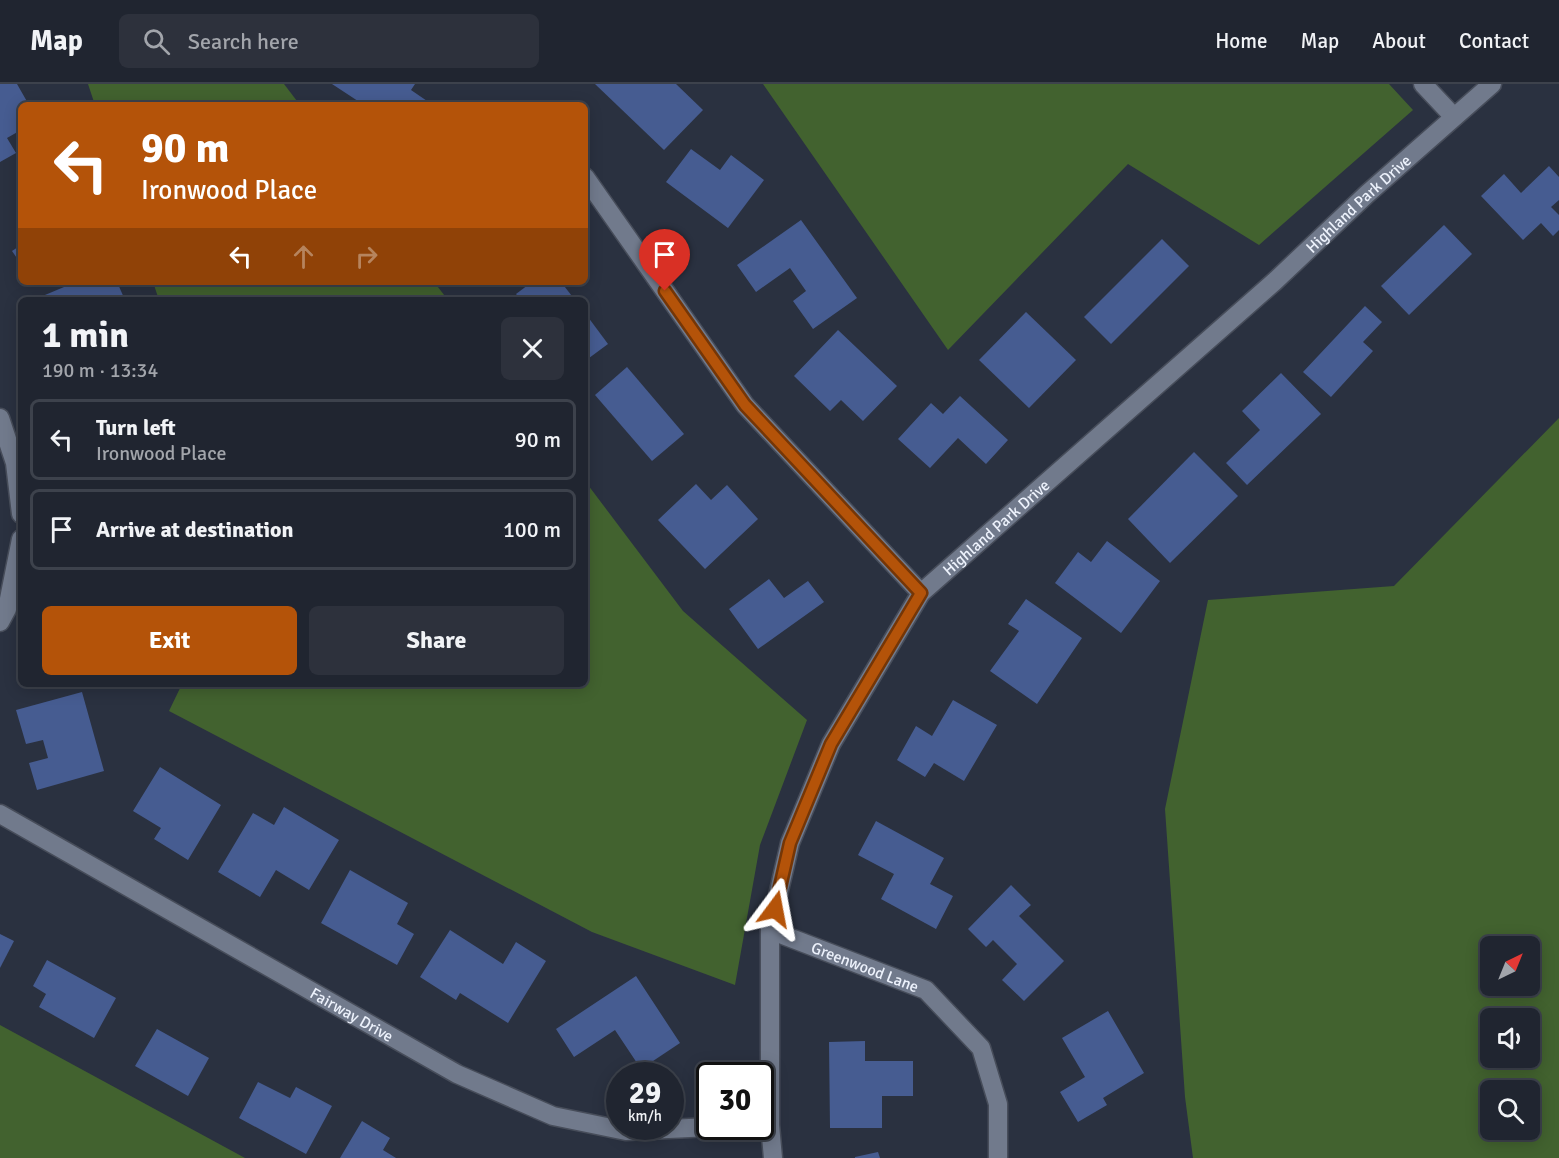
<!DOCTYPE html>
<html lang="en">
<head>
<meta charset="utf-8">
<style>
  :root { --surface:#202530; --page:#2d313c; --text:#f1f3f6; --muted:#a2a5ab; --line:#3d424c; --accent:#b45309 }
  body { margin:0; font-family:Signika,sans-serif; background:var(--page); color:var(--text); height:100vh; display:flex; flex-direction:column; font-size:22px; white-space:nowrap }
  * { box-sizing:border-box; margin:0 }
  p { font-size:20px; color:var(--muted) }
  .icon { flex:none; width:33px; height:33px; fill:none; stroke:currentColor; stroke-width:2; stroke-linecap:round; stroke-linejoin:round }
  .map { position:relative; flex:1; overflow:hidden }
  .details { position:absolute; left:18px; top:213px; width:570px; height:390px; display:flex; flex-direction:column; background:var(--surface); border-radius:9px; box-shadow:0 3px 15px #0003,0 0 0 2px var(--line) }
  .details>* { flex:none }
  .banner { position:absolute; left:18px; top:18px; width:570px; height:183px; border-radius:9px; box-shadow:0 3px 15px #0003,0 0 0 2px var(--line); background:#b45309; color:#fff; overflow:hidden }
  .needle { width:39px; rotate:43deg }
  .buttons { position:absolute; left:1480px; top:852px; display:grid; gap:12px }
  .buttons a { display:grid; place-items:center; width:60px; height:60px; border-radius:9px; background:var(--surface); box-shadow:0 3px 15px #0003,0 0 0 2px var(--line); font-size:30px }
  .speed { position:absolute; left:606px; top:978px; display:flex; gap:12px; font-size:30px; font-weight:700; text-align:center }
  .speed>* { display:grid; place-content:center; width:78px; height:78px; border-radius:50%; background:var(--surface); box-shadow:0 3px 15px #0003,0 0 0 2px var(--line); line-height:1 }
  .speed small { font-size:15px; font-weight:400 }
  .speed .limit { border:3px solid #111; border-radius:9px; background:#fff; color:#111 }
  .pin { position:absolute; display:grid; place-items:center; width:51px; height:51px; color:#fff; margin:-62px -26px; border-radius:50% 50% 50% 0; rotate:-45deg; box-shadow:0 0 6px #0007 }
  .pin .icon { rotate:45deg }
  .me { position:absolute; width:66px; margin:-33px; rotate:13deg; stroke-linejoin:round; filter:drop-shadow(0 0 4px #0008) }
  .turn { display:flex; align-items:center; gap:21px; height:126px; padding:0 24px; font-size:27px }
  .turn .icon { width:78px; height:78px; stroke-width:2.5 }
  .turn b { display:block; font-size:42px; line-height:51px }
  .lanes { display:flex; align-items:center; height:57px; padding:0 24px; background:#0003; justify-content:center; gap:30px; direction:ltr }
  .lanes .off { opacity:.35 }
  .round { display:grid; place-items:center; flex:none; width:63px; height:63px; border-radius:9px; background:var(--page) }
  .overview { display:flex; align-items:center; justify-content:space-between; height:102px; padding:0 24px }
  h1 { font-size:36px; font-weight:700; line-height:45px }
  .cta { display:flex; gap:12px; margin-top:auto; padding:12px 24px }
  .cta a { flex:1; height:69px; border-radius:9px; background:var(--accent); color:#fff; font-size:24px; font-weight:700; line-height:69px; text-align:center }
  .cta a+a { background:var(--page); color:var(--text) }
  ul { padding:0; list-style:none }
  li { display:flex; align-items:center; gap:18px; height:81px; margin:0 12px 9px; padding:0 12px; border:3px solid var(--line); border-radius:9px }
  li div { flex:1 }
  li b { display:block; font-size:22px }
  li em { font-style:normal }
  header { display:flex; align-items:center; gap:36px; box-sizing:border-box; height:84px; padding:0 30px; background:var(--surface); border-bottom:2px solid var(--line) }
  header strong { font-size:28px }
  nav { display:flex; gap:33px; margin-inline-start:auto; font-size:21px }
  .search { width:420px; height:54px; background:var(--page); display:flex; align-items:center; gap:15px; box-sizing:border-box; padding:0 21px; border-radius:9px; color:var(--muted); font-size:22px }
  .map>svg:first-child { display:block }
</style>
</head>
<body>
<header>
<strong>Map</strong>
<div class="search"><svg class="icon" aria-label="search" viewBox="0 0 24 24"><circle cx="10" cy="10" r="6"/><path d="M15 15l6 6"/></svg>Search here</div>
<nav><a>Home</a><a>Map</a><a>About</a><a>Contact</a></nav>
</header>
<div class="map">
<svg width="1559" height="1074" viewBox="0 0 1559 1074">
  <rect width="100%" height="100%" fill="#2a3140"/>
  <!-- green -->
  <g fill="#42622f" fill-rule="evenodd">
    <polygon points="88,0 284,0 300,21 95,21"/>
    <polygon points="763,0 1389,0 1413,26 1259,161 1128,80 948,266"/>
    <polygon points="153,198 434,198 448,216 159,216"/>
    <path d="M1559 334V1074H1193L1185 1013 1165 725 1208 516 1394 502ZM1530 862V902H1491V862ZM1530 934V974H1491V934ZM1530 1006V1046H1491V1006Z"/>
    <polygon points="585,397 683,527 807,636 760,761 735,901 592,848 169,627 182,600 585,600"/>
    <polygon points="0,941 245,1074 0,1074"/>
  </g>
  <!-- building -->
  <g fill="#465c91">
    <polygon points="0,0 17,0 29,21 21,21 21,46 7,54 16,69 0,78"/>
    <polygon points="332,0 415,0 411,6 430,19 428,21 364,21"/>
    <polygon points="595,0 676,0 703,26 664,66"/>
    <polygon points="691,65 720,86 731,71 764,96 728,144 666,98"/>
    <polygon points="1549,82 1559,93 1559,116 1551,123 1559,131 1559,146 1553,152 1541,139 1523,156 1481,112 1504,90 1521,109"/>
    <polygon points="801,136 857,214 813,245 793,217 806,207 790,184 756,208 737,181"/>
    <polygon points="1444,141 1472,170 1409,231 1381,202"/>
    <polygon points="1162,155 1189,182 1111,260 1084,233"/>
    <polygon points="21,161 21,180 12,167"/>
    <polygon points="76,198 117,198 125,216 33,216"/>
    <polygon points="532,198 561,198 575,216 521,216 516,210"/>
    <polygon points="1365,222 1382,238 1363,258 1373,267 1331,313 1303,288"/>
    <polygon points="1026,228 1076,276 1029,324 979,276"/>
    <polygon points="585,229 608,260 585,277"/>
    <polygon points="838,246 897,302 863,337 841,316 830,327 794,292"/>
    <polygon points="627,283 684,350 652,377 595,311"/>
    <polygon points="1281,289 1321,330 1247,401 1226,379 1260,346 1242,327"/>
    <polygon points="960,312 1008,356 986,380 958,354 930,384 898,355 931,319 943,330"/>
    <polygon points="1194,368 1238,412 1170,479 1128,435"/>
    <polygon points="696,400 711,416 727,401 758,435 705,485 658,436"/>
    <polygon points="1107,457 1160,497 1121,549 1055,499 1078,468 1091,478"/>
    <polygon points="769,495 784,514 808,497 824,518 758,565 729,525"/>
    <polygon points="1026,515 1082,554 1037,620 990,587 1019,547 1008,540"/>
    <polygon points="82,608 104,687 37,706 29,679 48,674 43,656 26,660 16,626"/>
    <polygon points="953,616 997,641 964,697 934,679 925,693 897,676 916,642 932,652"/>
    <polygon points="160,683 221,721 188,776 154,755 161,744 133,727"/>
    <polygon points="284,723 339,756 309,806 276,786 260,813 218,788 253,729 274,741"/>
    <polygon points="876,737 944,774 930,800 953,812 936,845 881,815 894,790 858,771"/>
    <polygon points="350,786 408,819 397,840 414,850 397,881 321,839"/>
    <polygon points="1011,801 1031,821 1019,832 1064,877 1024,917 1002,896 1017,880 993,856 986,863 968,845"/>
    <polygon points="450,846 503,880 516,858 546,877 508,939 460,909 456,916 420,893"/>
    <polygon points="0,850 14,857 0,884"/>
    <polygon points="47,876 116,914 94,954 39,923 46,910 33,902"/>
    <polygon points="636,892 680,959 641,985 615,946 574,973 556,945"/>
    <polygon points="1108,927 1144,989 1103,1014 1107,1021 1078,1038 1060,1008 1085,993 1062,954"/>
    <polygon points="157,945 209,974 188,1012 135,982"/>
    <polygon points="865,957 865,977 913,977 913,1012 882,1012 882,1044 830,1044 829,958"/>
    <polygon points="258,998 290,1014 296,1003 332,1022 306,1070 239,1034"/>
    <polygon points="362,1037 390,1054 383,1066 396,1074 340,1074"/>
    <polygon points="878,1068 880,1074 855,1074 855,1073"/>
  </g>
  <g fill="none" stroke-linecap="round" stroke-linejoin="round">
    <!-- street casing -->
    <g stroke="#474d5a" stroke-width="21">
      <g id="street">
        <polyline points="1423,0 1454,33"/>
        <polyline points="585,93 745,321 921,509"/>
        <polyline points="0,334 15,379 21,430"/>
        <polyline points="0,538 7,525 21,455"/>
        <path id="s1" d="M0 730 457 990 553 1032 626 1047 732 1042"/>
        <path id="s2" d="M770 846 926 906 981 964 998 1020V1074"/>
        <path id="s3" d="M773 1074 770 1041V846L790 759 831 660 921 509 1274 198 1367 110 1492 0"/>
      </g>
    </g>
    <!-- street -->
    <use href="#street" stroke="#717a8c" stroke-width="18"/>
  </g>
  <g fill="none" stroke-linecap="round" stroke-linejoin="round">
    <!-- route casing -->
    <g stroke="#753606" stroke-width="15">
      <polyline id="route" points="665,207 745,321 921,509 831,660 790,759 775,825"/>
    </g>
    <!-- route -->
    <use href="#route" stroke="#b45309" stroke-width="10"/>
  </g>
  <g text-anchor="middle" stroke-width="5" stroke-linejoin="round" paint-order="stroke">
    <!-- street labels -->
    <g font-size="16" fill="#edf2fc" stroke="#212736">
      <text dy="6" stroke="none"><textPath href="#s3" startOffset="1186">Highland Park Drive</textPath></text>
      <text dy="6" stroke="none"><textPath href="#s3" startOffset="700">Highland Park Drive</textPath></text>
      <text dy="6" stroke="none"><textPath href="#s2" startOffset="102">Greenwood Lane</textPath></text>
      <text dy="6" stroke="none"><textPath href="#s1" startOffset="405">Fairway Drive</textPath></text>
    </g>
  </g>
</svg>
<div class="buttons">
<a><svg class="needle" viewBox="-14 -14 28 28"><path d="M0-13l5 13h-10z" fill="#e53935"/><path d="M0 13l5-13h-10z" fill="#a2a5ab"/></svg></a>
<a><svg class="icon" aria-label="sound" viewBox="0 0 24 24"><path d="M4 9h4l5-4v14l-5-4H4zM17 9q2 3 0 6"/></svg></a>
<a><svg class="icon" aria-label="search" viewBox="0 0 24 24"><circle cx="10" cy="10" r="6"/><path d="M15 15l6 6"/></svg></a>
</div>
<div class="speed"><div>29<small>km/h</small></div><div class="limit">30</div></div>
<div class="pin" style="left:665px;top:207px;background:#d93025"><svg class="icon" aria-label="arrive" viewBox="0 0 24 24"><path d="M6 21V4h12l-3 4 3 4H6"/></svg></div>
<svg class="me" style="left:775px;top:825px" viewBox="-20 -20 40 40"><path d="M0-17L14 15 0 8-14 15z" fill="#b45309" stroke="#fff" stroke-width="4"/></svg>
<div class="banner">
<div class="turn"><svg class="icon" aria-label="left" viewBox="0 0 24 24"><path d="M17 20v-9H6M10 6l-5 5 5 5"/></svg><div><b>90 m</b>Ironwood Place</div></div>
<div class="lanes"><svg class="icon" aria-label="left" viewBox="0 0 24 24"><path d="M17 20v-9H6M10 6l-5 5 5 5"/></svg><svg class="icon off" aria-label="ahead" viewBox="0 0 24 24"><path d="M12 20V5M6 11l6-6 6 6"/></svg><svg class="icon off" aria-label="right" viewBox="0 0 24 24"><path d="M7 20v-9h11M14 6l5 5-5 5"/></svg></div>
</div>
<section class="details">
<div class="overview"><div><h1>1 min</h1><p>190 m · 13:34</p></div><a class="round"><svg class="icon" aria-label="close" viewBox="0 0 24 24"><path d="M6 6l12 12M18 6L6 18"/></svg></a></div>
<ul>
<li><svg class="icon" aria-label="left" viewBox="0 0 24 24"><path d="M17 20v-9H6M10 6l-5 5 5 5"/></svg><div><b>Turn left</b><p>Ironwood Place</p></div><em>90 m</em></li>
<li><svg class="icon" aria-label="arrive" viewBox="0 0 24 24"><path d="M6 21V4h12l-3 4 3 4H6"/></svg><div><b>Arrive at destination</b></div><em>100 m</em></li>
</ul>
<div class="cta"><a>Exit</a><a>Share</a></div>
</section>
</div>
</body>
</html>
